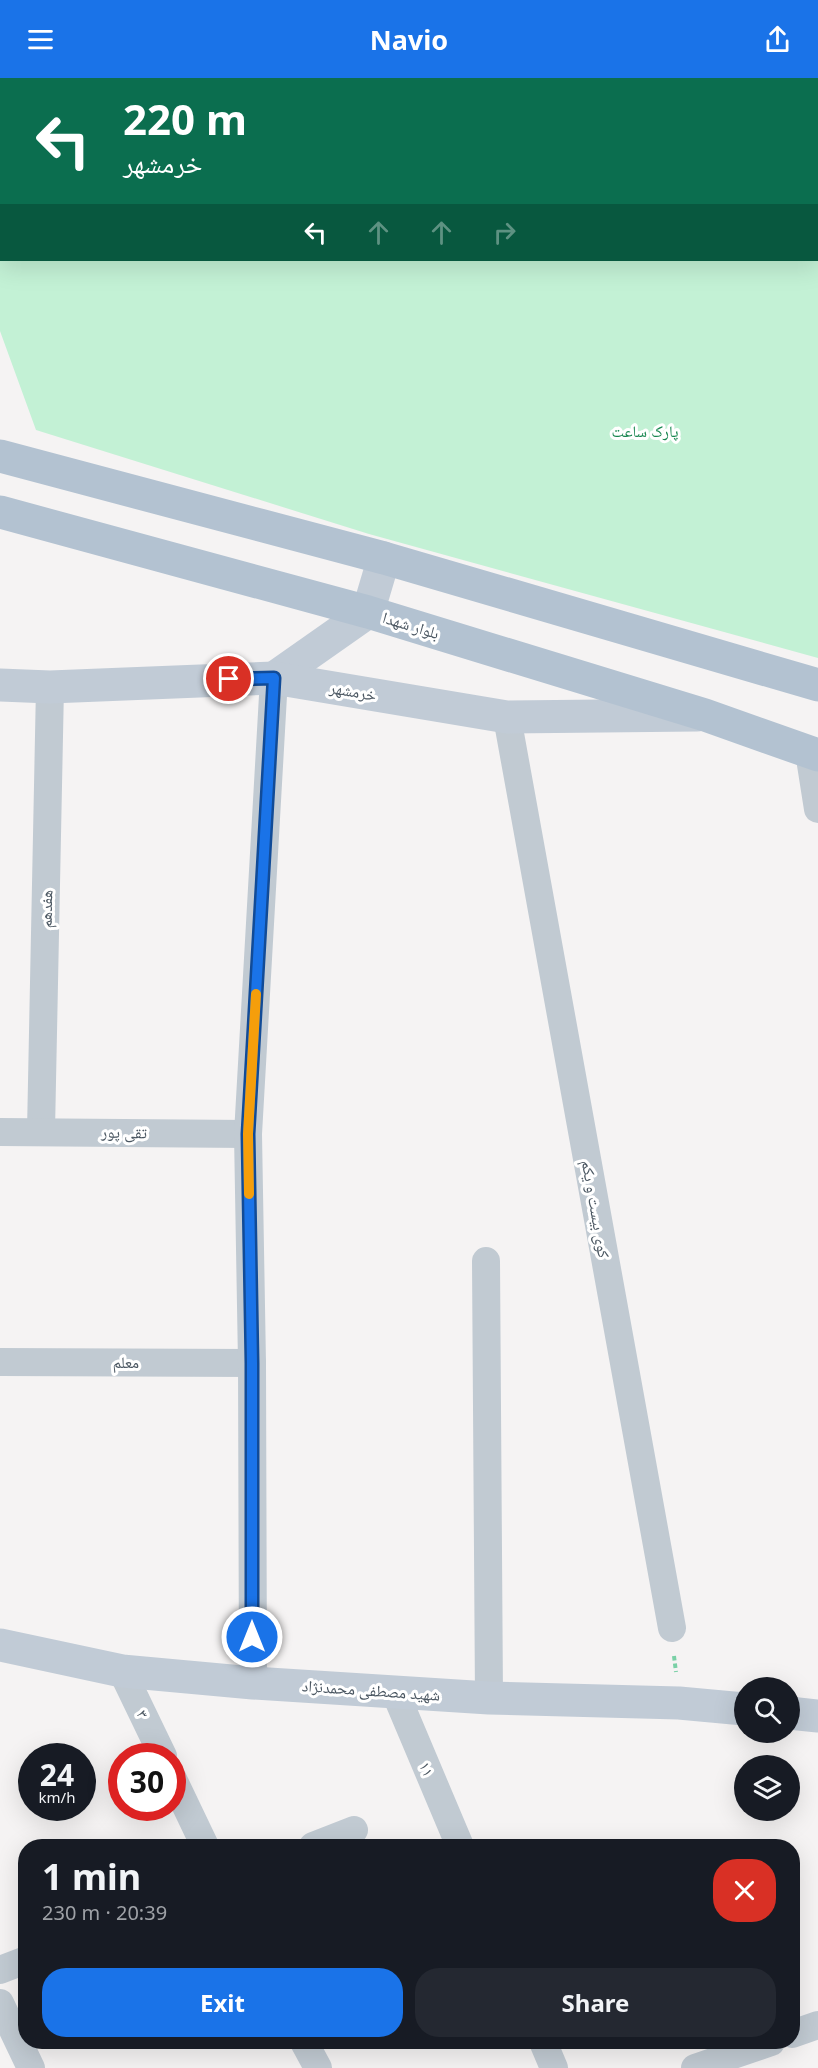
<!DOCTYPE html>
<html lang="en">
<head>
<meta charset="utf-8">
<style>
  :root { --surface:#171b24; --page:#242831; --text:#f1f3f6; --muted:#9ea1a6; --accent:#1a73e8 }
  body { margin:0; font-family:"Noto Sans","Noto Naskh Arabic",sans-serif; background:var(--page); color:var(--text); height:100vh; display:flex; flex-direction:column; font-size:22px; white-space:nowrap }
  * { box-sizing:border-box; margin:0 }
  p { font-size:20px; color:var(--muted) }
  .icon { flex:none; width:33px; height:33px; fill:none; stroke:currentColor; stroke-width:2; stroke-linecap:round; stroke-linejoin:round }
  .map { position:relative; flex:1; overflow:hidden }
  .sheet { position:absolute; left:18px; top:1761px; width:782px; height:210px; display:flex; flex-direction:column; background:var(--surface); border-radius:24px; box-shadow:0 6px 24px #0002 }
  .sheet>* { flex:none }
  .banner { position:absolute; left:0px; top:0px; width:819px; height:183px; box-shadow:0 6px 24px #0002; background:#0b6e4f; color:#fff; overflow:hidden }
  .controls { position:absolute; left:734px; top:1599px; display:grid; gap:12px }
  .controls a { display:grid; place-items:center; width:66px; height:66px; border-radius:50%; background:var(--surface); box-shadow:0 6px 24px #0002; font-size:30px }
  .speed { position:absolute; left:18px; top:1665px; display:flex; gap:12px; font-size:30px; font-weight:700; text-align:center }
  .speed>* { display:grid; place-content:center; width:78px; height:78px; border-radius:50%; background:var(--surface); box-shadow:0 6px 24px #0002; line-height:1 }
  .speed small { font-size:15px; font-weight:400 }
  .speed .limit { border:9px solid #d22; background:#fff; color:#111 }
  .pin { position:absolute; display:grid; place-items:center; width:51px; height:51px; color:#fff; margin:-26px; border:3px solid #fff; border-radius:50%; box-shadow:0 2px 6px #0007 }
  .me { position:absolute; width:66px; margin:-33px; rotate:0deg; stroke-linejoin:round; filter:drop-shadow(0 0 4px #0008) }
  .turn { display:flex; align-items:center; gap:21px; height:126px; padding:0 24px; font-size:27px }
  .turn .icon { width:78px; height:78px; stroke-width:2.5 }
  .turn b { display:block; font-size:42px; line-height:51px }
  .lanes { display:flex; align-items:center; height:57px; padding:0 24px; background:#0003; justify-content:center; gap:30px; direction:ltr }
  .lanes .off { opacity:.35 }
  .round { display:grid; place-items:center; flex:none; width:63px; height:63px; border-radius:24px; background:var(--page) }
  .headline { display:flex; align-items:center; justify-content:space-between; height:102px; padding:0 24px }
  h1 { font-size:36px; font-weight:700; line-height:45px }
  .action { display:flex; gap:12px; margin-top:auto; padding:12px 24px }
  .action a { flex:1; height:69px; border-radius:24px; background:var(--accent); color:#fff; font-size:24px; font-weight:700; line-height:69px; text-align:center }
  .action a+a { background:var(--page); color:var(--text) }
  header { display:flex; justify-content:space-between; align-items:center; height:78px; padding:0 24px; background:var(--accent); color:#fff; font-size:27px; font-weight:700 }
  .map>svg:first-child { display:block }
</style>
</head>
<body>
<header><svg class="icon" aria-label="menu" viewBox="0 0 24 24"><path d="M4 6h16M4 12h16M4 18h16"/></svg>Navio<svg class="icon" aria-label="share" viewBox="0 0 24 24"><path d="M12 15V3M7 8l5-5 5 5M5 13v7h14v-7"/></svg></header>
<div class="map">
<svg width="818" height="1990" viewBox="0 0 818 1990">
  <rect width="100%" height="100%" fill="#f5f3f3"/>
  <!-- green -->
  <path fill="#c3f1d5" fill-rule="evenodd" d="M0 0H818V580L369 456 36 352 0 253ZM2 2H818V182H2Z"/>
  <g fill="none" stroke-linecap="round" stroke-linejoin="round">
    <!-- path -->
    <polyline stroke="#7ad0a6" stroke-width="4" stroke-dasharray="4.5 3" stroke-linecap="butt" points="674,1578 676,1594"/>
    <!-- street -->
    <g stroke="#c1cad2" stroke-width="28">
      <polyline points="507,639 672,1550"/>
      <polyline points="809,674 818,731"/>
      <polyline points="41,1053 50,609"/>
      <polyline points="0,1054 248,1056"/>
      <polyline points="486,1183 489,1620"/>
      <polyline points="0,1284 252,1285"/>
      <polyline points="122,1593 163,1678"/>
      <polyline points="253,1605 252,1285 248,1056 274,600"/>
      <polyline points="395,1614 460,1768"/>
      <polyline points="172,1699 205,1768"/>
      <polyline points="313,1768 354,1752"/>
      <polyline points="0,1892 26,1882"/>
      <polyline points="0,1925 31,1990"/>
      <polyline points="792,1956 818,1947"/>
      <polyline points="304,1964 318,1990"/>
      <polyline points="543,1964 554,1990"/>
      <polyline points="695,1990 771,1964"/>
    </g>
    <!-- secondary -->
    <g stroke="#c1cbd6" stroke-width="33">
      <polyline points="274,600 368,534 384,480"/>
      <polyline points="0,607 50,609 274,600 507,639 697,637"/>
      <polyline points="0,1567 122,1593 253,1605 489,1620 679,1625 744,1631"/>
      <polyline points="789,1635 818,1638"/>
    </g>
    <!-- primary -->
    <g stroke="#b3c2d1" stroke-width="33">
      <polyline points="0,378 384,480 818,607"/>
      <polyline points="0,434 368,534 705,637 818,677"/>
    </g>
  </g>
  <g fill="none" stroke-linecap="round" stroke-linejoin="round">
    <!-- route casing -->
    <g stroke="#114b97" stroke-width="15">
      <polyline id="route" points="229,601 274,600 248,1056 252,1285 252,1559"/>
    </g>
    <!-- route -->
    <use href="#route" stroke="#1a73e8" stroke-width="10"/>
    <!-- slow -->
    <polyline stroke="#f59e0b" stroke-width="10" points="249,1116 248,1056 256,916"/>
  </g>
  <g text-anchor="middle" stroke-width="6" stroke-linejoin="round" paint-order="stroke">
    <!-- park labels -->
    <g font-size="16" fill="#17864f" stroke="#fff">
      <text x="645" y="359">پارک ساعت</text>
    </g>
    <!-- street labels -->
    <g font-size="16" fill="#4a5661" stroke="#fff">
      <text transform="translate(411 547) rotate(17)" y="6">بلوار شهدا</text>
      <text transform="translate(353 613) rotate(10)" y="6">خرمشهر</text>
      <text transform="translate(46 831) rotate(-89)" y="6">هفدهم</text>
      <text transform="translate(124 1054) rotate(1)" y="6">تقی پور</text>
      <text transform="translate(596 1131) rotate(80)" y="6">کوی بیست و یکم</text>
      <text x="126" y="1290">معلم</text>
      <text transform="translate(371 1612) rotate(4)" y="6">شهید مصطفی محمدنژاد</text>
      <text transform="translate(143 1636) rotate(65)" y="6">۳</text>
      <text transform="translate(427 1691) rotate(67)" y="6">۱۱</text>
    </g>
  </g>
</svg>
<div class="controls">
<a><svg class="icon" aria-label="search" viewBox="0 0 24 24"><circle cx="10" cy="10" r="6"/><path d="M15 15l6 6"/></svg></a>
<a><svg class="icon" aria-label="layers" viewBox="0 0 24 24"><path d="M12 4l9 5-9 5-9-5zM3 14l9 5 9-5"/></svg></a>
</div>
<div class="speed"><div>24<small>km/h</small></div><div class="limit">30</div></div>
<div class="pin" style="left:229px;top:601px;background:#d93025"><svg class="icon" aria-label="arrive" viewBox="0 0 24 24"><path d="M6 21V4h12l-3 4 3 4H6"/></svg></div>
<svg class="me" style="left:252px;top:1559px" viewBox="-20 -20 40 40"><circle r="17" fill="#1a73e8" stroke="#fff" stroke-width="3"/><path d="M0-11L8 9 0 5-8 9z" fill="#fff"/></svg>
<div class="banner">
<div class="turn"><svg class="icon" aria-label="left" viewBox="0 0 24 24"><path d="M17 20v-9H6M10 6l-5 5 5 5"/></svg><div><b>220 m</b>خرمشهر</div></div>
<div class="lanes"><svg class="icon" aria-label="left" viewBox="0 0 24 24"><path d="M17 20v-9H6M10 6l-5 5 5 5"/></svg><svg class="icon off" aria-label="ahead" viewBox="0 0 24 24"><path d="M12 20V5M6 11l6-6 6 6"/></svg><svg class="icon off" aria-label="ahead" viewBox="0 0 24 24"><path d="M12 20V5M6 11l6-6 6 6"/></svg><svg class="icon off" aria-label="right" viewBox="0 0 24 24"><path d="M7 20v-9h11M14 6l5 5-5 5"/></svg></div>
</div>
<section class="sheet">
<div class="headline"><div><h1>1 min</h1><p>230 m · 20:39</p></div><a class="round" style="background:#d93025;color:#fff"><svg class="icon" aria-label="close" viewBox="0 0 24 24"><path d="M6 6l12 12M18 6L6 18"/></svg></a></div>
<div class="action"><a>Exit</a><a>Share</a></div>
</section>
</div>
</body>
</html>
